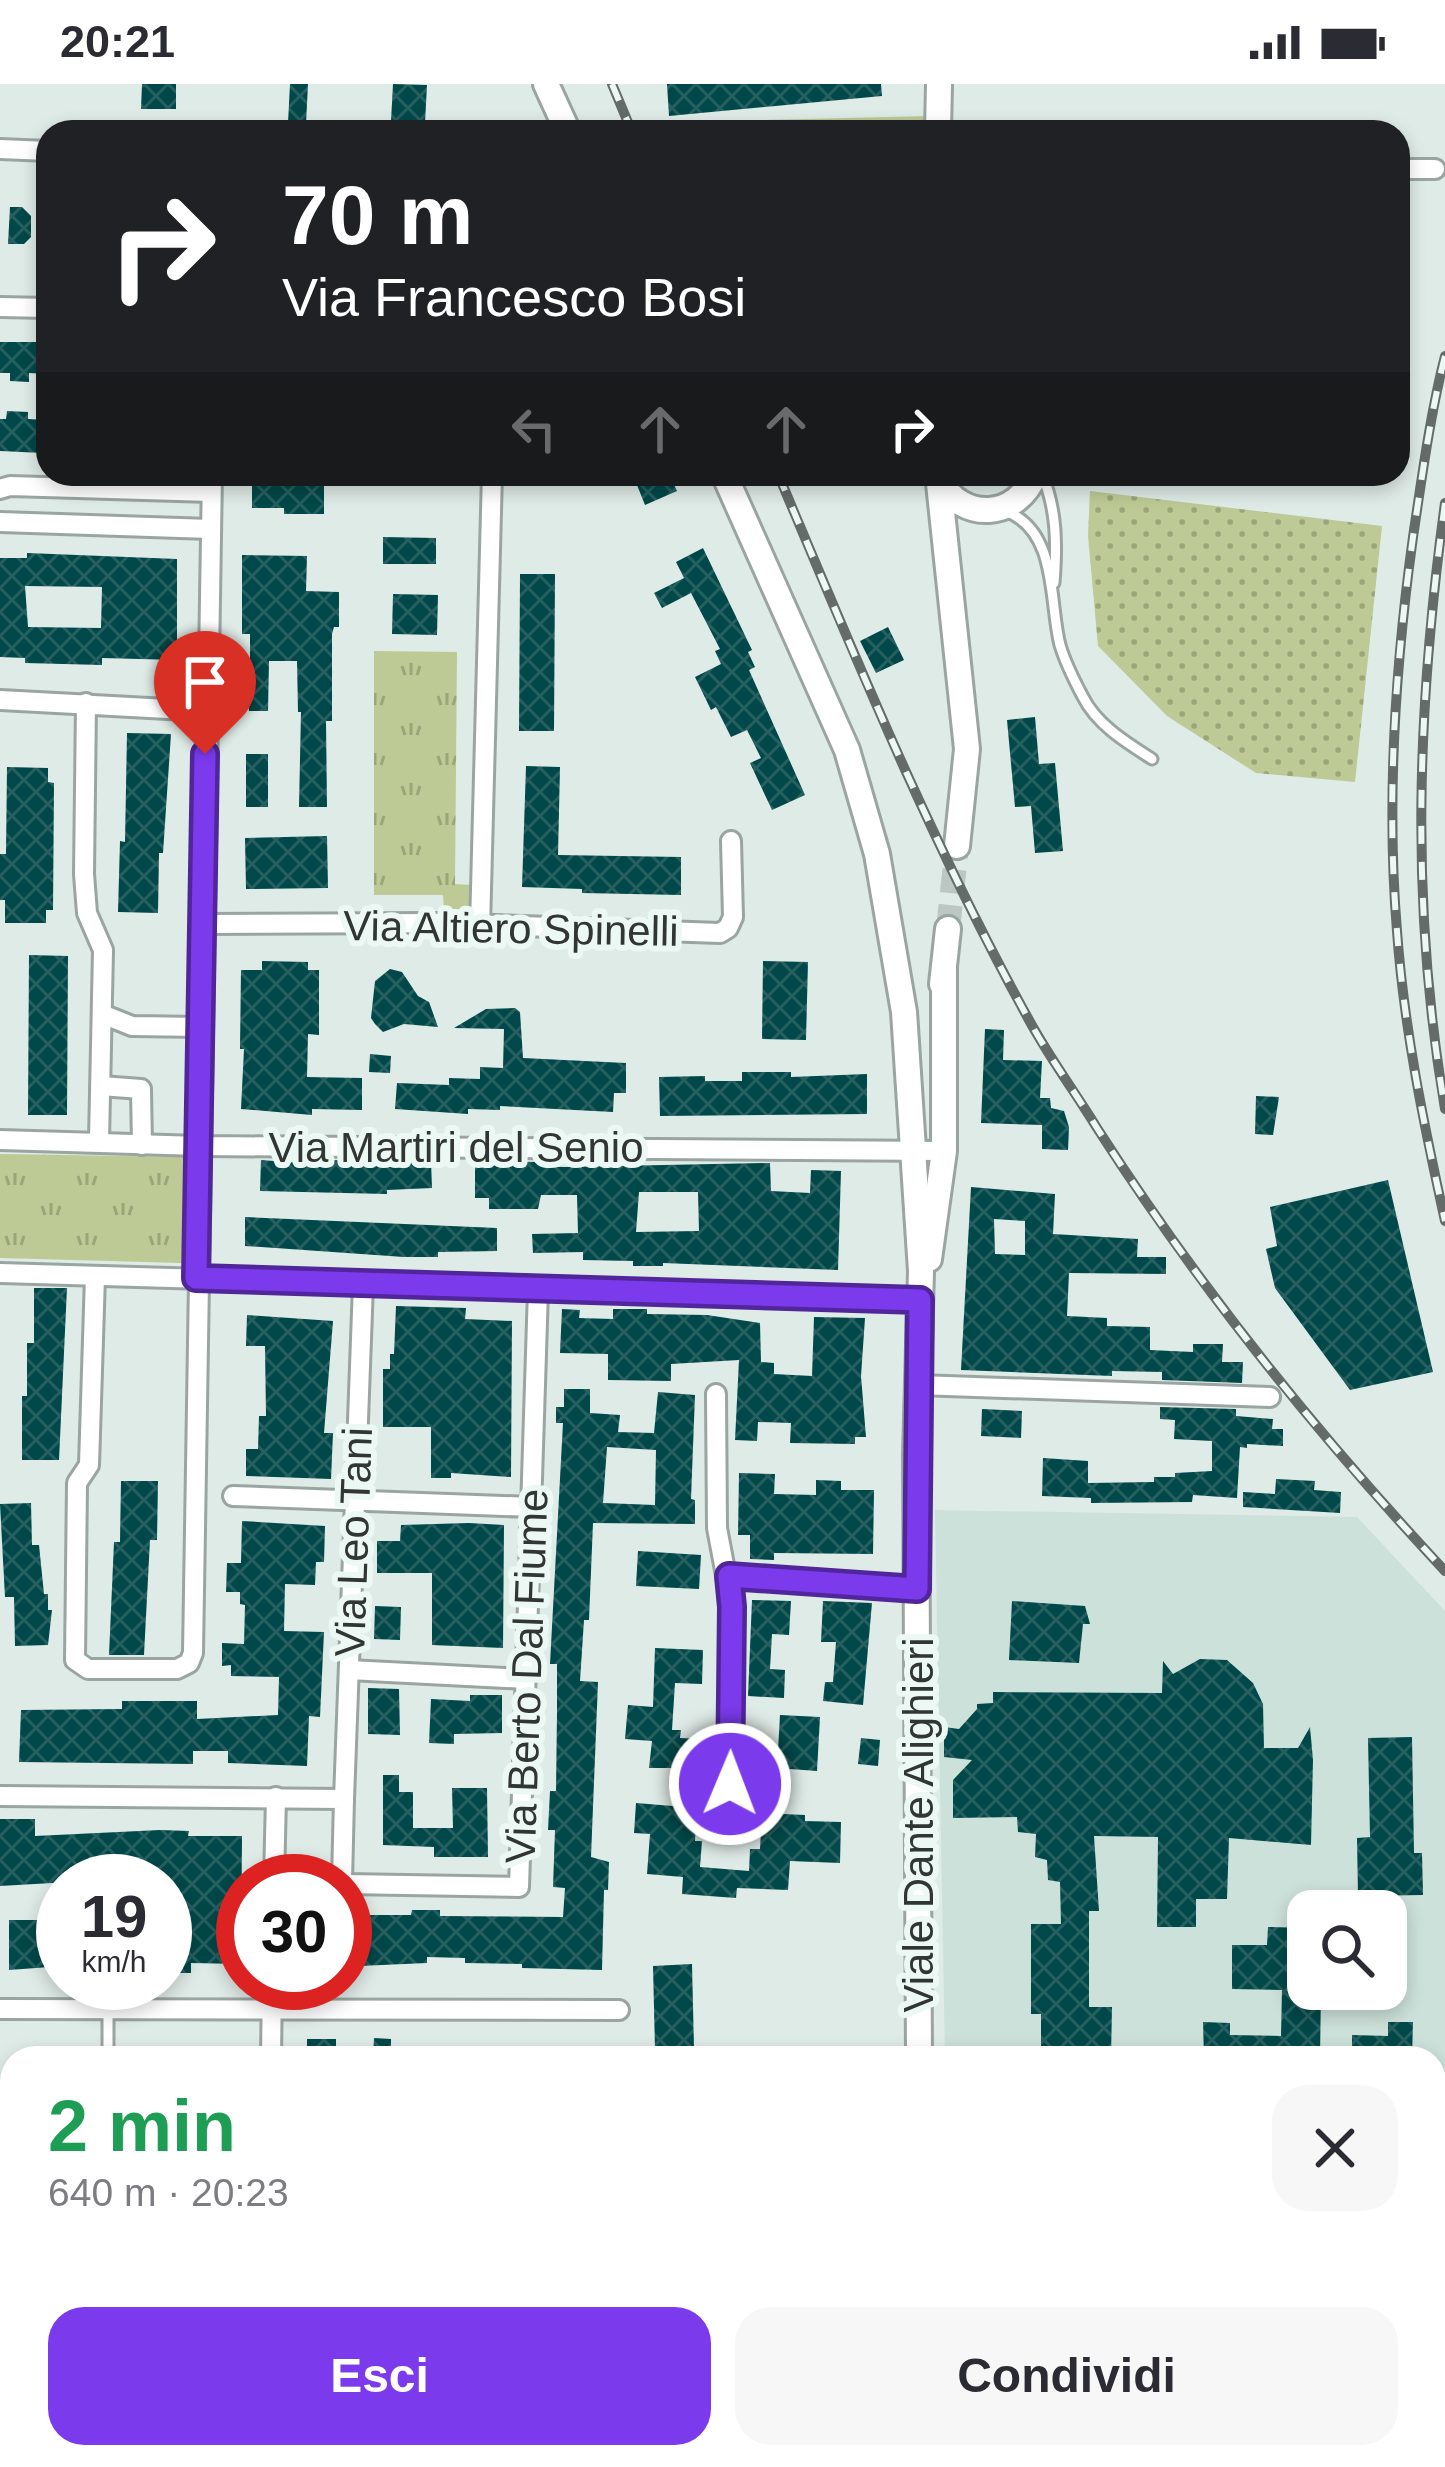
<!DOCTYPE html>
<html lang="it">
<head>
<meta charset="utf-8">
<style>
  :root { --surface:#fff; --page:#f7f7f7; --text:#2b2b33; --muted:#7c7c81; --accent:#7c3aed }
  body { margin:0; font-family:Helvetica,sans-serif; background:var(--page); color:var(--text); height:100vh; display:flex; flex-direction:column; font-size:45px; white-space:nowrap }
  * { box-sizing:border-box; margin:0 }
  p { font-size:39px; color:var(--muted) }
  .icon { flex:none; width:66px; height:66px; fill:none; stroke:currentColor; stroke-width:2; stroke-linecap:round; stroke-linejoin:round }
  .map { position:relative; flex:1; overflow:hidden }
  .side { position:absolute; left:0px; top:1962px; width:1446px; height:423px; display:flex; flex-direction:column; background:var(--surface); border-radius:36px 36px 0 0; box-shadow:0 6px 18px #0003 }
  .side>* { flex:none }
  .hud { position:absolute; left:36px; top:36px; width:1374px; height:366px; border-radius:36px; box-shadow:0 6px 18px #0003; background:#202124; color:#fff; overflow:hidden }
  .fabs { position:absolute; left:1287px; top:1806px; display:grid; gap:24px }
  .fabs a { display:grid; place-items:center; width:120px; height:120px; border-radius:24px; background:var(--surface); box-shadow:0 6px 18px #0003; font-size:60px }
  .speed { position:absolute; left:36px; top:1770px; display:flex; gap:24px; font-size:60px; font-weight:700; text-align:center }
  .speed>* { display:grid; place-content:center; width:156px; height:156px; border-radius:50%; background:var(--surface); box-shadow:0 6px 18px #0003; line-height:1 }
  .speed small { font-size:30px; font-weight:400 }
  .speed .limit { border:18px solid #d22; background:#fff; color:#111 }
  .pin { position:absolute; display:grid; place-items:center; width:102px; height:102px; color:#fff; margin:-123px -51px; border-radius:50% 50% 50% 0; rotate:-45deg; box-shadow:0 0 12px #0007 }
  .pin .icon { rotate:45deg }
  .me { position:absolute; width:132px; margin:-66px; rotate:1deg; stroke-linejoin:round; filter:drop-shadow(0 0 9px #0008) }
  .turn { display:flex; align-items:center; gap:42px; height:252px; padding:0 48px; font-size:54px }
  .turn .icon { width:156px; height:156px; stroke-width:2.5 }
  .turn b { display:block; font-size:84px; line-height:102px }
  .lanes { display:flex; align-items:center; height:114px; padding:0 48px; background:#0003; justify-content:center; gap:60px; direction:ltr }
  .lanes .off { opacity:.35 }
  .round { display:grid; place-items:center; flex:none; width:126px; height:126px; border-radius:36px; background:var(--page) }
  .summary { display:flex; align-items:center; justify-content:space-between; height:204px; padding:0 48px }
  h1 { font-size:72px; font-weight:700; line-height:90px; color:#1e9e55 }
  .primary-button { display:flex; gap:24px; margin-top:auto; padding:24px 48px }
  .primary-button a { flex:1; height:138px; border-radius:36px; background:var(--accent); color:#fff; font-size:48px; font-weight:700; line-height:138px; text-align:center }
  .primary-button a+a { background:var(--page); color:var(--text) }
  .status { display:flex; justify-content:space-between; align-items:center; height:84px; padding:0 60px; background:var(--surface); direction:ltr }
  .status svg { height:33px; fill:currentColor }
  .map>svg:first-child { display:block }
</style>
</head>
<body>
<div class="status"><b>20:21</b><svg viewBox="0 0 49 12"><path d="M0 12V9h3v3zM5 12V6h3v6zM10 12V3h3v9zM15 12V0h3v12zM26 1h20v11H26zM47 4h2v5h-2z"/></svg></div>
<div class="map">
<svg width="1445" height="2383" viewBox="0 0 1445 2383">
  <defs>
    <pattern id="grass-tufts" width="24" height="20" patternUnits="userSpaceOnUse" patternTransform="scale(3)"><rect width="24" height="20" fill="#bdca95"/><path d="M3 7l-1-3M5 7V3M7 7l1-3M15 17l-1-3M17 17v-4M19 17l1-3" fill="none" stroke="#9aa57a"/></pattern>
    <pattern id="garden-dots" width="8" height="8" patternUnits="userSpaceOnUse" patternTransform="scale(3)"><rect width="8" height="8" fill="#bdca95"/><path d="M2 2h.1M6 6h.1" fill="none" stroke="#9aa57a" stroke-width="1.8" stroke-linecap="round"/></pattern>
    <pattern id="building-cross-hatch" width="8" height="8" patternUnits="userSpaceOnUse" patternTransform="scale(3)"><rect width="8" height="8" fill="#004849"/><path d="M0 0l8 8M0 8l8-8" fill="none" stroke="#276061"/></pattern>
  </defs>
  <rect width="100%" height="100%" fill="#dfebe7"/>
  <!-- built -->
  <path fill="#cce1d9" fill-rule="evenodd" d="M935 1426 1357 1433 1445 1527V2160L1434 2161V1974H945ZM1308 1827H1386V1905H1308Z"/>
  <!-- grass -->
  <g fill="url(#grass-tufts)">
    <polygon points="929,32 929,48 644,48 640,39"/>
    <polygon points="374,567 457,568 455,800 472,801 471,828 444,828 443,811 374,811"/>
    <polygon points="0,1070 188,1073 181,1179 0,1174"/>
  </g>
  <!-- garden -->
  <polygon fill="url(#garden-dots)" points="1090,407 1382,442 1355,698 1256,689 1167,632 1098,562 1088,452"/>
  <!-- building -->
  <g fill="url(#building-cross-hatch)" fill-rule="evenodd">
    <polygon points="142,0 176,0 176,25 141,25"/>
    <polygon points="290,0 308,0 306,40 288,39"/>
    <polygon points="393,0 427,1 425,39 391,37"/>
    <polygon points="667,0 881,0 882,12 669,32"/>
    <polygon points="10,123 22,123 31,132 31,153 24,160 8,160"/>
    <polygon points="0,258 47,258 46,290 29,289 29,298 10,297 10,289 0,289"/>
    <polygon points="7,327 28,328 28,335 45,336 43,369 0,367 0,335 6,335"/>
    <polygon points="639,390 669,390 677,407 645,421 637,401 643,398"/>
    <polygon points="252,393 286,393 287,399 324,399 324,430 284,430 284,424 252,424"/>
    <polygon points="383,453 436,454 436,480 383,480"/>
    <polygon points="703,464 752,566 748,568 755,583 749,586 805,711 772,726 750,679 761,674 747,646 731,653 716,623 711,626 695,593 721,580 715,567 720,565 691,509 662,524 654,509 684,494 676,478"/>
    <path d="M27 469 177 475V576L102 574V581L25 579V574L0 573V474H27ZM25 502 102 503 101 544 28 543Z"/>
    <polygon points="242,471 307,472 306,507 339,508 339,543 334,543 332,550 332,637 326,637 327,723 299,723 301,628 298,628 297,577 269,577 268,627 249,627 244,583 250,583 250,550 242,550"/>
    <polygon points="520,490 555,490 554,647 519,647"/>
    <polygon points="393,510 438,511 437,551 392,550"/>
    <polygon points="888,543 904,576 876,589 860,557"/>
    <polygon points="1035,633 1039,680 1055,679 1063,767 1035,769 1031,722 1015,723 1007,636"/>
    <polygon points="127,649 171,650 163,769 159,769 158,829 118,828 120,757 125,758"/>
    <rect x="246" y="670" width="22" height="53"/>
    <polygon points="526,682 560,683 558,771 681,773 681,811 582,809 582,805 522,803"/>
    <polygon points="7,683 48,684 48,698 54,699 53,826 46,826 46,839 5,839 5,816 0,816 0,770 6,770"/>
    <polygon points="327,752 328,804 246,805 245,754"/>
    <polygon points="29,871 68,872 67,1031 28,1031"/>
    <polygon points="262,877 308,878 308,886 319,886 319,951 308,950 307,993 362,994 362,1026 312,1025 312,1031 241,1025 244,965 240,965 241,886 262,886"/>
    <polygon points="763,877 808,878 806,956 762,955"/>
    <polygon points="390,885 402,888 418,912 429,918 438,943 404,940 383,948 375,940 371,934 375,897"/>
    <polygon points="515,924 520,928 523,974 626,979 626,1009 614,1009 613,1028 500,1022 500,1026 468,1025 468,1030 395,1025 397,999 449,1001 449,994 480,995 480,983 503,984 504,945 454,944 486,925"/>
    <polygon points="985,945 1004,946 1003,976 1042,977 1040,1014 1050,1014 1051,1024 1064,1027 1069,1043 1068,1066 1042,1065 1042,1041 981,1039"/>
    <polygon points="370,970 391,972 390,989 369,988"/>
    <polygon points="742,988 791,988 791,993 867,990 867,1030 660,1032 659,993 705,992 705,997 742,997"/>
    <polygon points="1256,1012 1279,1013 1273,1051 1255,1050"/>
    <polygon points="261,1076 314,1080 315,1076 431,1077 432,1104 387,1106 387,1110 260,1107"/>
    <path d="M475 1077 541 1078V1082L564 1083 770 1079 771 1107 810 1109 811 1086 841 1087 838 1186 663 1179V1182H633V1177L583 1176V1168L533 1169 532 1150 578 1149 577 1111H541L538 1125H489V1114H475ZM639 1108H698L699 1147 636 1148Z"/>
    <polygon points="1388,1096 1433,1288 1350,1306 1275,1204 1266,1165 1277,1162 1270,1123"/>
    <path d="M971 1103 1055 1110 1053 1150 1138 1155 1137 1173H1166V1190L1069 1189 1067 1232 1107 1234V1242L1150 1243V1266L1193 1268V1260H1223L1222 1278H1243L1242 1299 1162 1296V1288L1112 1287V1292L961 1286ZM994 1135 1025 1137V1171L995 1170Z"/>
    <polygon points="245,1133 497,1144 497,1167 438,1168 438,1173 404,1173 245,1162"/>
    <polygon points="34,1204 67,1204 59,1376 22,1376 22,1312 27,1312 27,1259 34,1259"/>
    <polygon points="396,1222 466,1224 465,1235 512,1237 511,1393 451,1389 451,1394 431,1394 431,1343 383,1343 383,1285 390,1285 390,1270 394,1270"/>
    <polygon points="562,1225 580,1226 579,1234 613,1235 613,1225 647,1225 647,1230 707,1231 760,1239 761,1278 774,1279 774,1290 812,1292 814,1233 865,1234 861,1292 866,1353 855,1353 855,1360 790,1359 791,1339 758,1338 757,1357 735,1356 739,1276 671,1280 671,1297 608,1296 608,1270 560,1269"/>
    <polygon points="247,1231 333,1237 324,1349 333,1349 331,1395 246,1392 246,1365 258,1365 259,1332 266,1332 265,1262 246,1262"/>
    <path d="M564 1305H590V1329L620 1331 618 1348 654 1349 658 1308 695 1311 691 1415 695 1416V1440L593 1439 589 1536H584L580 1597 598 1598 591 1773 609 1778 608 1806H604L602 1886 522 1884V1880L465 1879V1874L427 1873V1879L359 1882V1831H411L412 1826H440V1832L563 1833 565 1804 553 1803 555 1746H548L550 1707H556L557 1629V1580H550L563 1339H556V1323H564ZM607 1363 656 1366 655 1421 603 1419Z"/>
    <polygon points="1160,1323 1236,1325 1236,1332 1273,1335 1272,1345 1283,1345 1283,1362 1247,1360 1247,1364 1240,1363 1237,1414 1193,1411 1192,1418 1091,1419 1091,1414 1042,1412 1043,1374 1088,1377 1088,1399 1154,1398 1154,1393 1175,1393 1175,1389 1212,1387 1212,1357 1174,1355 1175,1336 1160,1335"/>
    <polygon points="982,1325 1022,1327 1021,1354 981,1352"/>
    <polygon points="739,1389 775,1390 774,1410 816,1411 816,1396 841,1397 841,1406 874,1406 873,1470 774,1469 774,1476 750,1475 750,1451 738,1451"/>
    <polygon points="1276,1395 1315,1397 1314,1406 1341,1408 1340,1429 1243,1423 1243,1408 1275,1410"/>
    <polygon points="121,1397 158,1397 157,1456 150,1456 144,1571 109,1571 114,1458 120,1458"/>
    <polygon points="31,1419 32,1461 39,1461 44,1510 48,1510 48,1526 52,1526 48,1561 15,1562 14,1513 5,1513 0,1420"/>
    <polygon points="242,1437 325,1442 324,1478 316,1478 315,1501 285,1500 284,1547 324,1548 320,1633 309,1632 307,1682 228,1679 228,1667 193,1667 193,1680 19,1678 21,1626 122,1625 122,1617 197,1617 197,1635 278,1631 279,1593 231,1592 231,1581 222,1582 222,1559 244,1560 245,1521 240,1520 240,1508 226,1508 227,1479 241,1479"/>
    <polygon points="469,1439 504,1441 503,1564 432,1561 432,1489 377,1489 377,1457 400,1457 401,1441"/>
    <polygon points="638,1467 701,1471 699,1505 636,1502"/>
    <polygon points="752,1516 791,1517 789,1551 772,1550 770,1585 785,1586 784,1614 748,1612"/>
    <polygon points="823,1517 872,1519 863,1621 823,1617 825,1598 833,1598 836,1558 821,1558"/>
    <polygon points="1012,1517 1085,1522 1090,1540 1083,1540 1079,1579 1009,1576"/>
    <polygon points="375,1522 401,1523 400,1556 374,1555"/>
    <polygon points="655,1564 703,1566 702,1600 675,1599 672,1646 681,1646 680,1654 698,1655 695,1684 649,1684 652,1657 625,1655 628,1621 653,1623"/>
    <polygon points="1200,1575 1227,1576 1253,1599 1263,1620 1264,1664 1298,1664 1310,1643 1313,1676 1311,1761 1229,1754 1227,1815 1196,1815 1196,1843 1157,1843 1158,1753 1094,1752 1099,1827 1089,1827 1089,1923 1112,1923 1111,1974 1041,1974 1041,1930 1031,1930 1031,1840 1061,1840 1060,1798 1048,1796 1047,1776 1035,1773 1036,1750 1018,1748 1017,1733 953,1734 953,1696 972,1676 944,1673 944,1643 959,1645 977,1625 977,1620 993,1619 993,1608 1162,1609 1163,1577 1173,1590"/>
    <polygon points="368,1604 399,1605 400,1651 368,1650"/>
    <polygon points="470,1611 502,1611 502,1649 454,1650 454,1660 429,1659 431,1615 470,1617"/>
    <polygon points="780,1631 820,1633 817,1687 777,1684"/>
    <polygon points="1412,1653 1414,1769 1422,1769 1423,1811 1358,1812 1357,1754 1370,1753 1368,1654"/>
    <polygon points="861,1654 880,1656 878,1682 858,1680"/>
    <polygon points="383,1691 399,1691 399,1708 413,1708 413,1744 453,1744 452,1704 487,1704 488,1773 434,1773 434,1763 383,1761"/>
    <polygon points="636,1719 697,1724 695,1757 702,1757 700,1783 749,1787 750,1765 760,1765 762,1729 805,1731 805,1737 841,1738 840,1779 790,1777 788,1806 737,1804 736,1814 682,1810 683,1793 647,1790 650,1750 634,1749"/>
    <polygon points="0,1735 35,1735 35,1752 160,1746 189,1747 188,1752 242,1752 241,1880 191,1879 191,1889 165,1889 165,1797 159,1797 159,1787 87,1784 87,1797 0,1802"/>
    <polygon points="9,1836 63,1836 63,1882 9,1886"/>
    <polygon points="1268,1843 1308,1844 1308,1905 1321,1905 1320,1974 1204,1974 1203,1938 1230,1939 1230,1951 1281,1952 1282,1906 1232,1905 1232,1861 1267,1861"/>
    <polygon points="692,1880 694,1964 655,1965 653,1882"/>
    <polygon points="1388,1938 1413,1938 1412,1974 1352,1974 1352,1951 1388,1952"/>
    <polygon points="374,1954 391,1955 391,1974 373,1974"/>
    <rect x="307" y="1955" width="29" height="19"/>
  </g>
  <g fill="none" stroke-linecap="round" stroke-linejoin="round">
    <!-- secondary-tunnel -->
    <polyline stroke="#bcc7c3" stroke-width="24" stroke-dasharray="24 12" stroke-linecap="butt" points="948,845 957,762"/>
    <!-- lane casing -->
    <g stroke="#9aa5a1" stroke-width="15">
      <g id="lane">
        <path d="M1042 390C1057 426 1057 461 1054 499"/>
        <path d="M1008 428C1058 449 1049 519 1060 561 1065 578 1075 598 1083 613 1097 641 1127 659 1152 675"/>
        <polyline points="108,1926 108,1974"/>
      </g>
    </g>
    <!-- street casing -->
    <g stroke="#9aa5a1" stroke-width="24">
      <g id="street">
        <polyline points="0,65 48,67"/>
        <polyline points="1398,85 1435,85"/>
        <polyline points="0,223 48,224"/>
        <polyline points="0,405 10,402 211,408"/>
        <polyline points="0,438 210,445"/>
        <polyline points="0,616 205,627"/>
        <polyline points="86,619 84,790 87,829 103,866 99,1057"/>
        <polyline points="204,840 436,839 720,849 728,844 733,833 731,757"/>
        <polyline points="480,843 492,390"/>
        <polyline points="102,930 132,942 201,943"/>
        <polyline points="101,1002 141,1005 142,1061"/>
        <polyline points="0,1056 200,1062 944,1067"/>
        <polyline points="0,1189 920,1216"/>
        <polyline points="95,1192 89,1381 77,1399 75,1576 88,1585 177,1585 189,1579 193,1569 212,390"/>
        <polyline points="918,1301 1270,1313"/>
        <polyline points="716,1310 717,1444 732,1523 730,1700"/>
        <polyline points="233,1412 532,1423"/>
        <polyline points="729,1492 917,1505"/>
        <polyline points="349,1586 526,1595"/>
        <polyline points="0,1712 344,1715 342,1797"/>
        <polyline points="344,1715 363,1201"/>
        <polyline points="274,1797 276,1713"/>
        <polyline points="345,1800 519,1803 538,1206"/>
        <polyline points="0,1925 619,1926"/>
        <polyline points="271,1974 272,1899"/>
        <polyline points="0,2248 12,2248"/>
        <polyline points="329,2373 329,2383"/>
        <polyline points="921,2373 922,2383"/>
        <polyline points="1162,2373 1162,2383"/>
        <polyline points="1344,2373 1344,2383"/>
        <polyline points="111,2383 111,2373"/>
        <polyline points="735,2383 738,2373"/>
      </g>
    </g>
    <!-- secondary casing -->
    <g stroke="#9aa5a1" stroke-width="30">
      <g id="secondary">
        <polyline points="546,0 568,48"/>
        <polyline points="938,48 939,0"/>
        <polyline points="724,390 847,666 877,770 904,928 921,1187 916,1371 919,1974"/>
        <polyline points="938,390 967,665 957,762"/>
        <path d="M939 396C963 439 1017 435 1035 390"/>
        <polyline points="942,900 948,845"/>
        <polyline points="929,1175 944,1067 944,884"/>
        <polyline points="1434,2210 1445,2210"/>
        <polyline points="593,2383 594,2373"/>
      </g>
    </g>
    <!-- lane -->
    <use href="#lane" stroke="#fff" stroke-width="9"/>
    <!-- street -->
    <use href="#street" stroke="#fff" stroke-width="18"/>
    <!-- secondary -->
    <use href="#secondary" stroke="#fff" stroke-width="24"/>
    <!-- rail casing -->
    <g stroke="#646b69" stroke-width="10">
      <g id="rail">
        <polyline points="612,0 632,48"/>
        <path d="M1445 272C1430 331 1422 393 1413 453 1395 584 1386 715 1397 847 1404 945 1424 1041 1445 1137"/>
        <path d="M778 390C856 575 932 760 1029 936 1049 973 1075 1008 1097 1044 1199 1203 1316 1349 1445 1487"/>
        <path d="M1445 419C1417 624 1410 819 1445 1025"/>
      </g>
    </g>
    <!-- rail -->
    <use href="#rail" stroke="#ecf8f4" stroke-width="6" stroke-dasharray="18" stroke-linecap="butt"/>
  </g>
  <g fill="none" stroke-linecap="round" stroke-linejoin="round">
    <!-- route casing -->
    <g stroke="#51269a" stroke-width="30">
      <polyline id="route" points="205,670 196,1194 920,1216 917,1505 729,1492 732,1523 730,1700"/>
    </g>
    <!-- route -->
    <use href="#route" stroke="#7c3aed" stroke-width="21"/>
  </g>
  <g text-anchor="middle" stroke-width="12" stroke-linejoin="round" paint-order="stroke">
    <!-- street labels -->
    <g font-size="42" fill="#313534" stroke="#ecf8f4">
      <text transform="translate(511 844) rotate(1)" y="15">Via Altiero Spinelli</text>
      <text x="456" y="1078">Via Martiri del Senio</text>
      <text transform="translate(353 1458) rotate(-88)" y="15">Via Leo Tani</text>
      <text transform="translate(526 1592) rotate(-88)" y="15">Via Berto Dal Fiume</text>
      <text transform="translate(918 1741) rotate(-90)" y="15">Viale Dante Alighieri</text>
    </g>
  </g>
</svg>
<div class="fabs">
<a><svg class="icon" aria-label="search" viewBox="0 0 24 24"><circle cx="10" cy="10" r="6"/><path d="M15 15l6 6"/></svg></a>
</div>
<div class="speed"><div>19<small>km/h</small></div><div class="limit">30</div></div>
<div class="pin" style="left:205px;top:670px;background:#d93025"><svg class="icon" aria-label="arrive" viewBox="0 0 24 24"><path d="M6 21V4h12l-3 4 3 4H6"/></svg></div>
<svg class="me" style="left:730px;top:1700px" viewBox="-20 -20 40 40"><circle r="17" fill="#7c3aed" stroke="#fff" stroke-width="3"/><path d="M0-11L8 9 0 5-8 9z" fill="#fff"/></svg>
<div class="hud">
<div class="turn"><svg class="icon" aria-label="right" viewBox="0 0 24 24"><path d="M7 20v-9h11M14 6l5 5-5 5"/></svg><div><b>70 m</b>Via Francesco Bosi</div></div>
<div class="lanes"><svg class="icon off" aria-label="left" viewBox="0 0 24 24"><path d="M17 20v-9H6M10 6l-5 5 5 5"/></svg><svg class="icon off" aria-label="ahead" viewBox="0 0 24 24"><path d="M12 20V5M6 11l6-6 6 6"/></svg><svg class="icon off" aria-label="ahead" viewBox="0 0 24 24"><path d="M12 20V5M6 11l6-6 6 6"/></svg><svg class="icon" aria-label="right" viewBox="0 0 24 24"><path d="M7 20v-9h11M14 6l5 5-5 5"/></svg></div>
</div>
<section class="side">
<div class="summary"><div><h1>2 min</h1><p>640 m · 20:23</p></div><a class="round"><svg class="icon" aria-label="close" viewBox="0 0 24 24"><path d="M6 6l12 12M18 6L6 18"/></svg></a></div>
<div class="primary-button"><a>Esci</a><a>Condividi</a></div>
</section>
</div>
</body>
</html>
